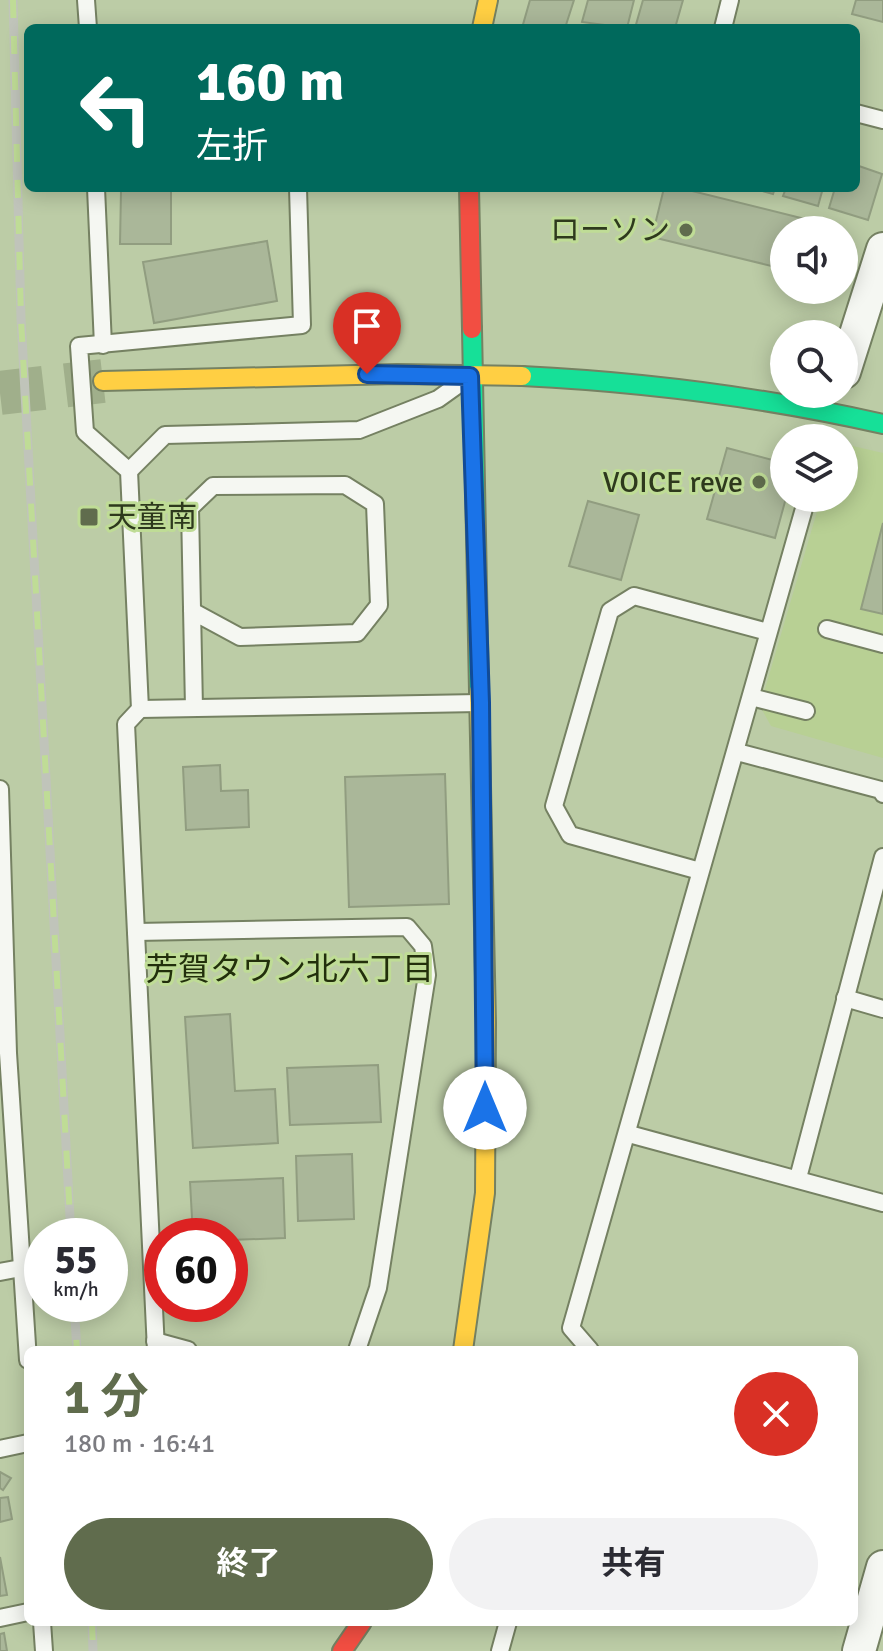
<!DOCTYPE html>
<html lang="ja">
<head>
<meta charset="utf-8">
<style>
  :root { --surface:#fff; --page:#f2f2f3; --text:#2b2b33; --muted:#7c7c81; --accent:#606c4d }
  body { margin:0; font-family:Signika,"Noto Sans JP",sans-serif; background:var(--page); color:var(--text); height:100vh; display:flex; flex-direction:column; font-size:30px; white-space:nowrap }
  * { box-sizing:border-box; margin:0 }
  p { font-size:26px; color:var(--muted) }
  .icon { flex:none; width:44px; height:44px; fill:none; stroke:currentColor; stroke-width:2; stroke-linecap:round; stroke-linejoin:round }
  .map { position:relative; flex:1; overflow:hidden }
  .details { position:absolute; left:24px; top:1346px; width:834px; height:280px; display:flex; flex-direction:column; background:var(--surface); border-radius:12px; box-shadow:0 4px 20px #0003 }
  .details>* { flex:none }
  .hud { position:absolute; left:24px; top:24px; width:836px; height:168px; border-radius:12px; box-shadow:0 4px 20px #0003; background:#00695c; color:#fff; overflow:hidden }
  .tools { position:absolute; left:770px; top:216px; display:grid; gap:16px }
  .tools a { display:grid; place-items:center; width:88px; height:88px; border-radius:50%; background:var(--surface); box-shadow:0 4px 20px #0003; font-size:40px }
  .speed { position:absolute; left:24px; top:1218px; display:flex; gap:16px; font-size:40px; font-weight:700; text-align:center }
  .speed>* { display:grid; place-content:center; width:104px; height:104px; border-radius:50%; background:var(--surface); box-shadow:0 4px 20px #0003; line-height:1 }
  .speed small { font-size:20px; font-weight:400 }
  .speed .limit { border:12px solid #d22; background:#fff; color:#111 }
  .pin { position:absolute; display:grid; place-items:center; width:68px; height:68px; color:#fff; margin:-82px -34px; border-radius:50% 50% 50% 0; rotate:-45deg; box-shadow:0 0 8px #0007 }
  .pin .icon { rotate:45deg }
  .me { position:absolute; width:88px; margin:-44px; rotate:0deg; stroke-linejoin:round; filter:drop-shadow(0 0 6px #0008) }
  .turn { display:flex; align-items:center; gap:28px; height:168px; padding:0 40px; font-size:36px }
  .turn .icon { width:104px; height:104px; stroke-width:2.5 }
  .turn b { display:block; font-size:56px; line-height:68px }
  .round { display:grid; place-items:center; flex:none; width:84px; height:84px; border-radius:42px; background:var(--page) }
  .head { display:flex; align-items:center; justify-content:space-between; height:136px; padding:0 40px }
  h1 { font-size:48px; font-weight:700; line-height:60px; color:var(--accent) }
  .button { display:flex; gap:16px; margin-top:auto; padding:16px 40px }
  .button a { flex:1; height:92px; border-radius:48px; background:var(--accent); color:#fff; font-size:32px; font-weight:700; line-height:92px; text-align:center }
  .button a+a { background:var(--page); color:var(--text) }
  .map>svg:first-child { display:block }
</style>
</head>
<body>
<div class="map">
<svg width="883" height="1651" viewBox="0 0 883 1651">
  <rect width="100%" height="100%" fill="#bccca6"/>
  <!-- built -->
  <polygon fill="#b8d094" points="844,444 883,453 883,758 771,726 760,706 821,498 844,498"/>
  <!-- building -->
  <g fill="#aab799" stroke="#919d80" stroke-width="2">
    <polygon points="530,0 574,0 565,28 522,28"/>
    <polygon points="588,0 634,0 627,28 582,22"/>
    <polygon points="643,0 683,0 675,28 635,28"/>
    <polygon points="856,0 883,0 883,22 852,14"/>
    <polygon points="856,165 882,174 868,220 829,208 835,188 856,188"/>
    <polygon points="664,188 680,188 805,219 802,230 784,230 784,269 652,237"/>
    <polygon points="752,188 775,188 773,194"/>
    <polygon points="786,188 823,188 818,206 783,196"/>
    <polygon points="121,191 171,191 171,244 120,244"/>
    <polygon points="267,241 277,301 154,323 143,262"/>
    <polygon points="727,448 784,463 786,498 775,538 707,519"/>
    <polygon points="588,501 639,515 621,580 569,566"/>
    <polygon points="883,523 883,614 861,609"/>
    <polygon points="220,765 221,791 248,790 249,827 186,830 183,767"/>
    <polygon points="445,774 449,904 349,907 345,777"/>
    <polygon points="230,1014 235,1091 275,1089 278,1143 193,1148 185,1017"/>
    <polygon points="378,1065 381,1122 290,1125 287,1068"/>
    <polygon points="352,1154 354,1219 298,1221 296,1156"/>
    <polygon points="283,1178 285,1238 230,1240 230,1236 193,1236 190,1182"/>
    <polygon points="0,1472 11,1478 3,1490 0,1488"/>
    <polygon points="8,1497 12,1519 0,1522 0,1498"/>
    <polygon points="0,1557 7,1595 0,1596"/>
    <polygon points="4,1633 7,1651 0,1651 0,1634"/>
  </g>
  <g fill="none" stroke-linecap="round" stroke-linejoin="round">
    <!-- secondary-tunnel -->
    <polyline stroke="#a0af8b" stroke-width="44" stroke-dasharray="44 22" stroke-linecap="butt" points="0,393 103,381"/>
    <!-- lane casing -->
    <g stroke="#758162" stroke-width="20">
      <g id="lane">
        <polyline points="86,0 88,28"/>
        <polyline points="723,28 730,0"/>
        <polyline points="856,113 883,120"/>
        <polyline points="96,188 103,345"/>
        <polyline points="129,471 165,435 359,430 438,399 459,384"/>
        <polyline points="192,611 240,637 357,633 379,605 375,504 345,485 213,486 190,508 194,708"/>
        <polyline points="827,629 883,644"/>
        <polyline points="751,697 806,711"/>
        <polyline points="140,709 479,703"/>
        <polyline points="737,752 881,790 883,794"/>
        <polyline points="0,789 8,1053 28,1360"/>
        <polyline points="700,871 570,835 554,806 610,611 634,596 768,632"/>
        <polyline points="136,932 407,927 423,946 427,975 378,1288 357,1350"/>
        <polyline points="845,998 883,1009"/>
        <polyline points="629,1134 883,1203"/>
        <polyline points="798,1178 883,857"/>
        <polyline points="0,1272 21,1268"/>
        <polyline points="155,1341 188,1350"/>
        <polyline points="156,1350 126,724 140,709 129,471 85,432 79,346 302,325 298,188"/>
        <polyline points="590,1350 571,1328 807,498"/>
        <polyline points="0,1449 28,1443"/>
        <polyline points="0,1618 28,1612"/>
        <polyline points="42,1622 44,1651"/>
        <polyline points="500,1651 508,1622"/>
      </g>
    </g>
    <!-- street casing -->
    <g stroke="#758162" stroke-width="36">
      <g id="street">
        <polyline points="844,372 883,249"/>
        <polyline points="859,1651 883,1567"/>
      </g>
    </g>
    <!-- fast casing -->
    <g stroke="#758162" stroke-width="22">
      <g id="fast">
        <polyline points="472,329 479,691"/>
        <path d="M522 376C645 382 763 397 883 424"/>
      </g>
    </g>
    <!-- slow casing -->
    <g stroke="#758162" stroke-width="22">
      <g id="slow">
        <polyline points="482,28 488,0"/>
        <polyline points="103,381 397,374 522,376"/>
        <polyline points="463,1350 485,1193 486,1023 479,691"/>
      </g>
    </g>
    <!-- jam casing -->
    <g stroke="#758162" stroke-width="22">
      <g id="jam">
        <polyline points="469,188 472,329"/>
        <polyline points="342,1651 362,1622"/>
      </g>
    </g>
    <!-- lane -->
    <use href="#lane" stroke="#f5f7f2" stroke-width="16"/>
    <!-- street -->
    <use href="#street" stroke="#f5f7f2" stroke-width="32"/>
    <!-- fast -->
    <use href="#fast" stroke="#16e098" stroke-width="18"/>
    <!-- slow -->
    <use href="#slow" stroke="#ffcf43" stroke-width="18"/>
    <!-- jam -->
    <use href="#jam" stroke="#f24e42" stroke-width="18"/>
    <!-- rail casing -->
    <g stroke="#c0c4ba" stroke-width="9">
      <g id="rail">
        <polyline points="13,0 21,319 71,1236"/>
        <polyline points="74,1304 77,1350"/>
        <polyline points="92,1622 93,1651"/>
      </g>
    </g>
    <!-- rail -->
    <use href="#rail" stroke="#bfdc96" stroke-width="6" stroke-dasharray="18" stroke-linecap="butt"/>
  </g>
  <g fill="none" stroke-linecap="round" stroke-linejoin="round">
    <!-- route casing -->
    <g stroke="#114b97" stroke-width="20">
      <polyline id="route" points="367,374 470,376 481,703 485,1108"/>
    </g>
    <!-- route -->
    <use href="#route" stroke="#1a73e8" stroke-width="14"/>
  </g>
  <!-- markers -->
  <g fill="#606c4d" stroke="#bfdc96" stroke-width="3">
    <circle cx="686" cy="230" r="8"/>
    <circle cx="759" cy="482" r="8"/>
    <rect x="79" y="507" width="20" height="20" rx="4"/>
  </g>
  <g text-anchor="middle" stroke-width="6" stroke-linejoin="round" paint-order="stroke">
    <!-- poi labels -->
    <g font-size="30" fill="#2e391d" stroke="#bfdc96" text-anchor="end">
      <text x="670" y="240">ローソン</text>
      <text x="743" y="492">VOICE reve</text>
      <text x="107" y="527" text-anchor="start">天童南</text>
    </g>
    <!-- neighbourhood labels -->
    <g font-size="32" fill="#222f0b" stroke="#bfdc96">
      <text x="290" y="980">芳賀タウン北六丁目</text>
    </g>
  </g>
</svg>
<div class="tools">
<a><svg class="icon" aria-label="sound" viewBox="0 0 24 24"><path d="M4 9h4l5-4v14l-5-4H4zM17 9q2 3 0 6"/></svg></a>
<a><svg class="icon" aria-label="search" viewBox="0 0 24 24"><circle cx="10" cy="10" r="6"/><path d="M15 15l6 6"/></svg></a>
<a><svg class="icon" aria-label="layers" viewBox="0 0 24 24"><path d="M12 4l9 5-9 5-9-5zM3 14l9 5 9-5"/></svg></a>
</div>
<div class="speed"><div>55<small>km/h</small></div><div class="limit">60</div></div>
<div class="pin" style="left:367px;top:374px;background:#d93025"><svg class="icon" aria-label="arrive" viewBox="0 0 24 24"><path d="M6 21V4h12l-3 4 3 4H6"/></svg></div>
<svg class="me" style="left:485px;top:1108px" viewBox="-20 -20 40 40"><circle r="19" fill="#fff"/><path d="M0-13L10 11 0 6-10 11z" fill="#1a73e8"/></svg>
<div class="hud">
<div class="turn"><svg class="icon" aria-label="left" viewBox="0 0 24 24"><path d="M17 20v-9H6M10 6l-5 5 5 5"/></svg><div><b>160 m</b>左折</div></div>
</div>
<section class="details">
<div class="head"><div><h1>1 分</h1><p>180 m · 16:41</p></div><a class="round" style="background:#d93025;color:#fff"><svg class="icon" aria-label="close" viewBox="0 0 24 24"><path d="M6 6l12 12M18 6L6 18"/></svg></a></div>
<div class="button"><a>終了</a><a>共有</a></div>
</section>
</div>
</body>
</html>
